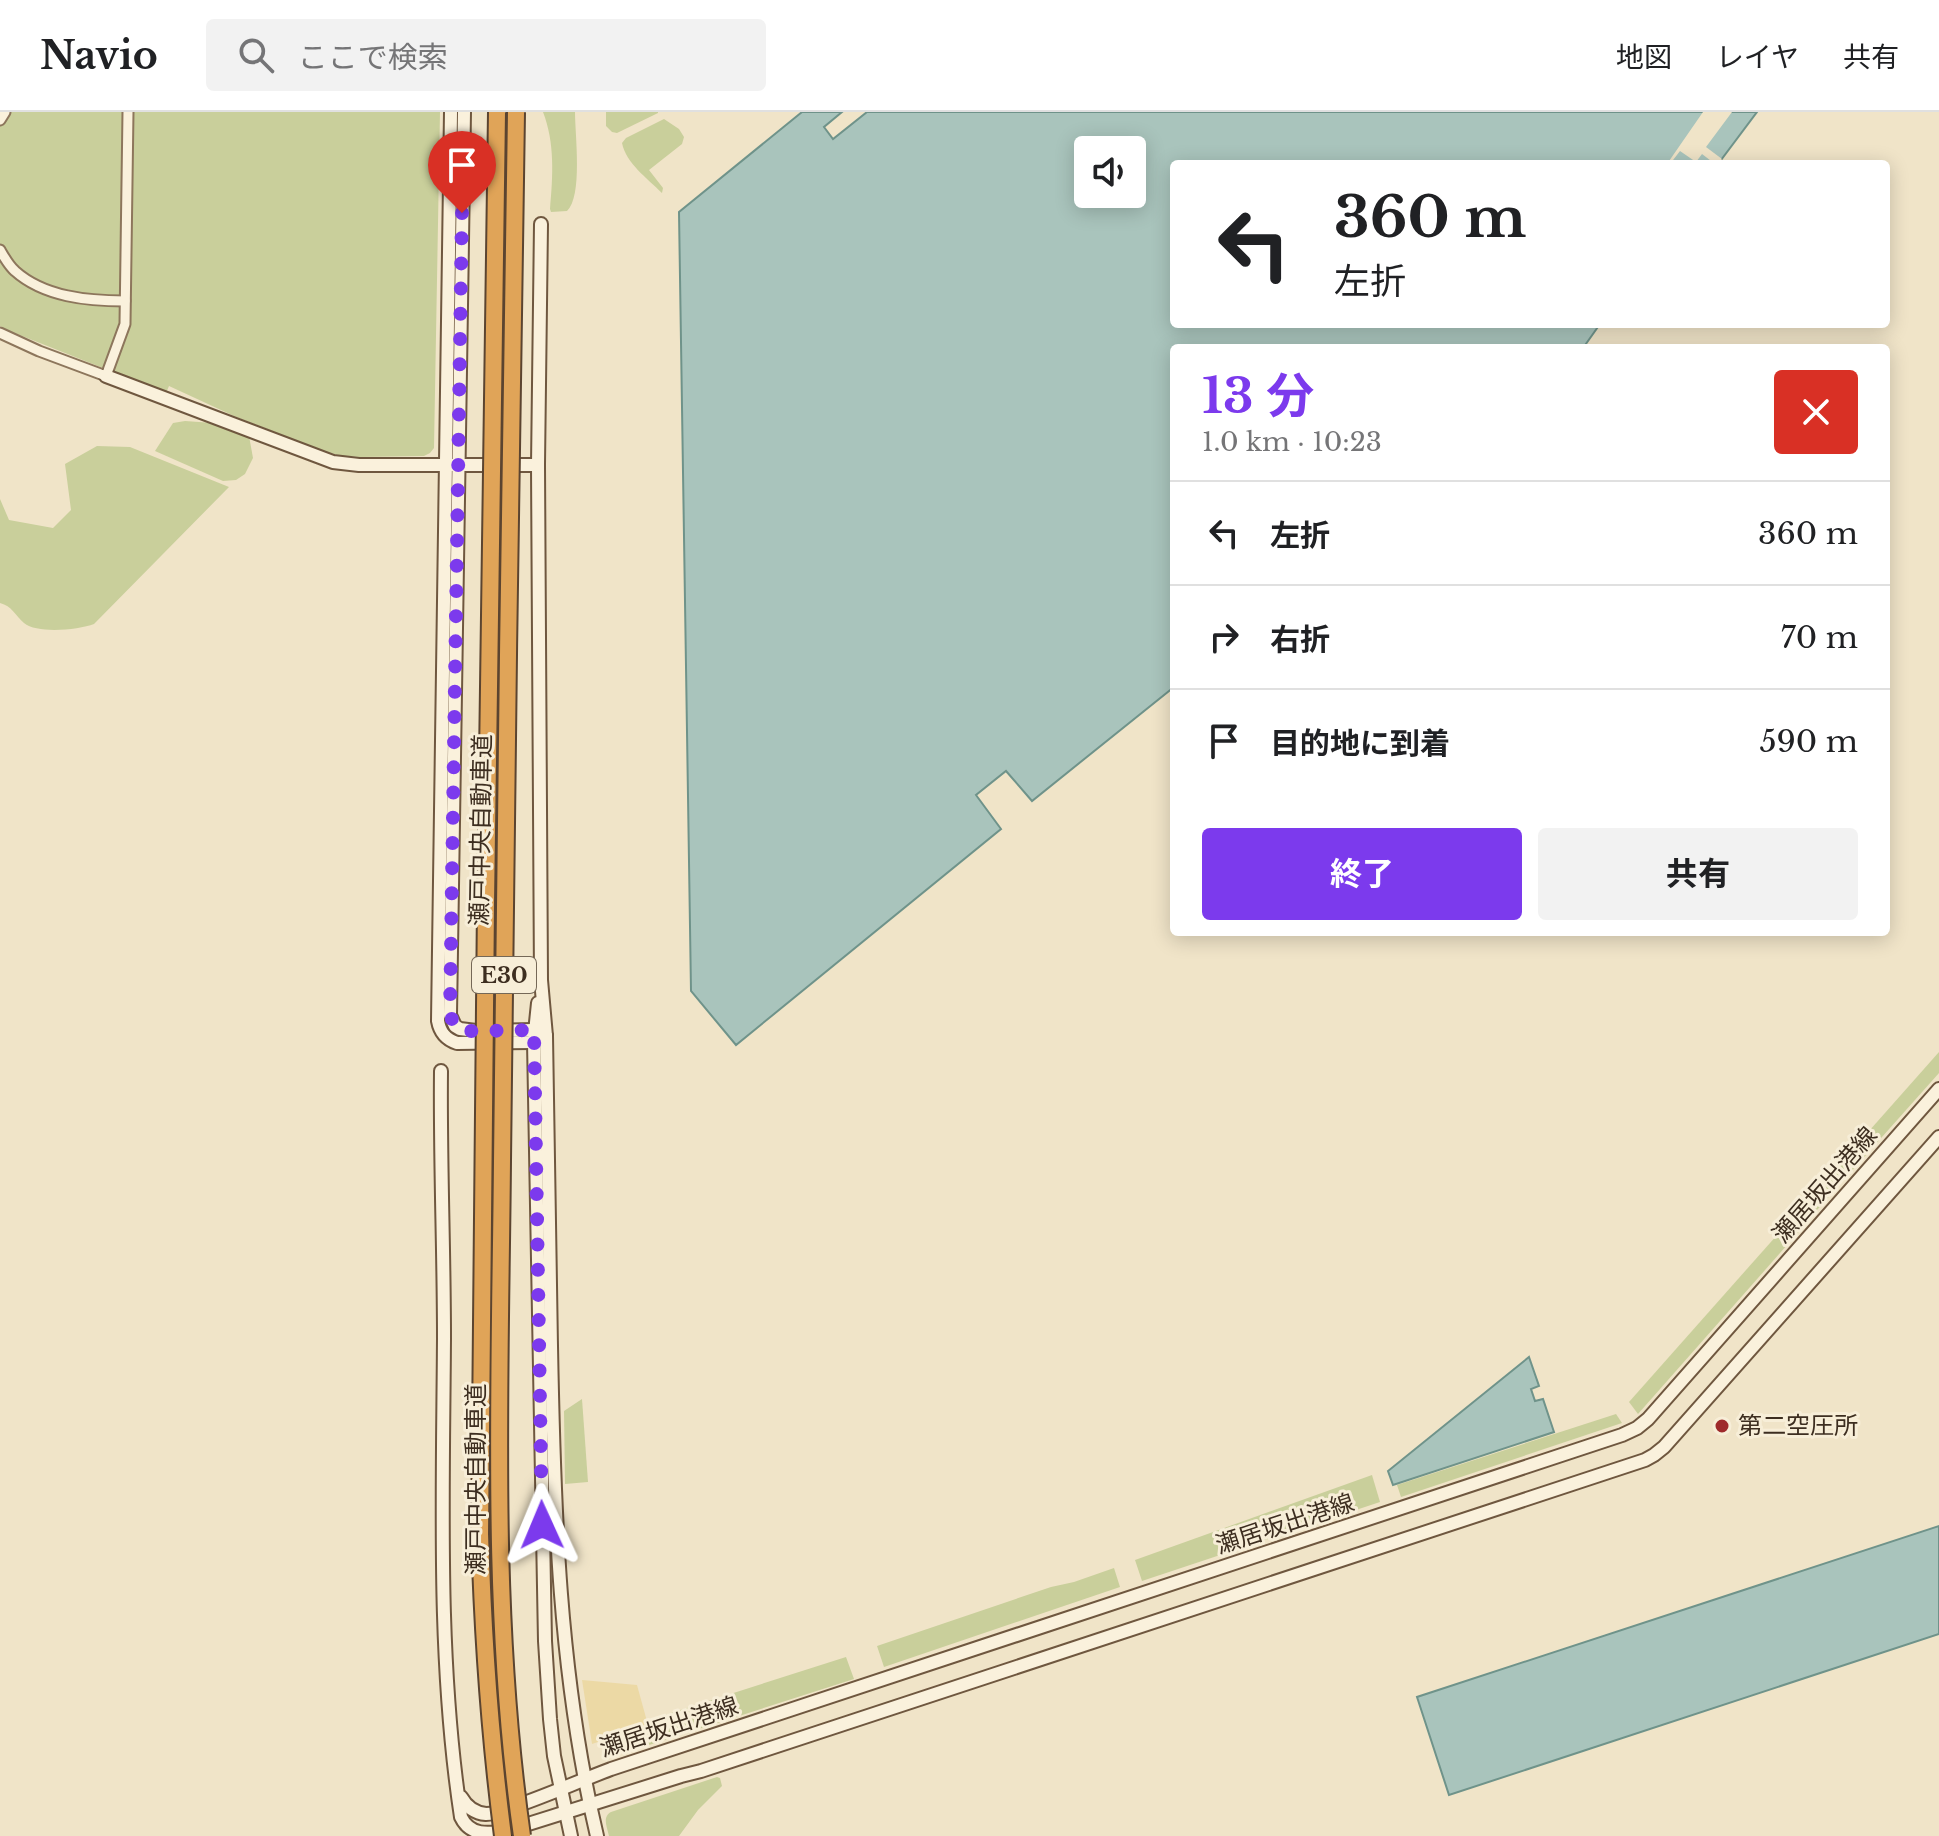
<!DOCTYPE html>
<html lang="ja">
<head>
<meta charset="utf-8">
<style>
  :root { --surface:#fff; --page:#f2f2f2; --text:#202124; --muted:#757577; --line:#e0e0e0; --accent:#7c3aed }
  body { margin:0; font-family:"Libre Baskerville","Noto Sans JP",serif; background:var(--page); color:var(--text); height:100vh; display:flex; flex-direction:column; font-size:30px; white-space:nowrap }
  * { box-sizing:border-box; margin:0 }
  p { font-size:26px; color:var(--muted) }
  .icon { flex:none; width:44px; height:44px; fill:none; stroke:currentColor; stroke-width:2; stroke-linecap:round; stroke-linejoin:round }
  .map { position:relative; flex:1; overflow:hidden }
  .sheet { position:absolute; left:1170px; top:232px; width:720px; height:592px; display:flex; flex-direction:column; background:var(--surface); border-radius:8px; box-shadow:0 4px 20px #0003 }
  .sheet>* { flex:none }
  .hud { position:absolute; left:1170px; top:48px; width:720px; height:168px; border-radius:8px; box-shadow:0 4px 20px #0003; background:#fff; color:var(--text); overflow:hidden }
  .fabs { position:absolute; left:1074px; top:24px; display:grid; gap:16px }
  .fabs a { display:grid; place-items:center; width:72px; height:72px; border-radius:8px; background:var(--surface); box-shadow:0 4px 20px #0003; font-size:40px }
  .pin { position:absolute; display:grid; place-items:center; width:68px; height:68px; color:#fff; margin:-82px -34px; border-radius:50% 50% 50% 0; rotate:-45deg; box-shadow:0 0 8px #0007 }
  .pin .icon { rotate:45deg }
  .me { position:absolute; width:88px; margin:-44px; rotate:359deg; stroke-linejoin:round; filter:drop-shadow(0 0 6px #0008) }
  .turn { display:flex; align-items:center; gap:28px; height:168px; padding:0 32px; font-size:36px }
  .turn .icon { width:104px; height:104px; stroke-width:2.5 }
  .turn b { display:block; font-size:56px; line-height:68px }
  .round { display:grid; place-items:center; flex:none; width:84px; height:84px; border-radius:8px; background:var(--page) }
  .headline { display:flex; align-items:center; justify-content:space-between; height:136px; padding:0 32px }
  h1 { font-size:48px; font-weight:700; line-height:60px; color:var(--accent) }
  .action { display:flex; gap:16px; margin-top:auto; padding:16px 32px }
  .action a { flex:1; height:92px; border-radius:8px; background:var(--accent); color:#fff; font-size:32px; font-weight:700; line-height:92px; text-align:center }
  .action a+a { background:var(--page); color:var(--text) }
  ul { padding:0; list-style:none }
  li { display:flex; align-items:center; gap:24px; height:104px; padding:0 32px; border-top:2px solid var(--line) }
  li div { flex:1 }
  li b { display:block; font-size:30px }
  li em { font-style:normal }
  header { display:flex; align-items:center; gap:48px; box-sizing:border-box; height:112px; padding:0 40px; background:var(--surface); border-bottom:2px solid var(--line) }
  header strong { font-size:38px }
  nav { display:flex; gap:44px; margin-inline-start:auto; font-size:28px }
  .search { width:560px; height:72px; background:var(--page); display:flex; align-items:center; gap:20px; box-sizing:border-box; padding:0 28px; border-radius:8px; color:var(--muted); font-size:30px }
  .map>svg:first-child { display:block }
</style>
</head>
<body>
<header>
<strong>Navio</strong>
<div class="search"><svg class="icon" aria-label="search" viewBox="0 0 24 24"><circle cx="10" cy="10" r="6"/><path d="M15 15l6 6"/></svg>ここで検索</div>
<nav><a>地図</a><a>レイヤ</a><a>共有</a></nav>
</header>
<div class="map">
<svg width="1939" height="1724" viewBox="0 0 1939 1724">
  <rect width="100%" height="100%" fill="#f0e4c8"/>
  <!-- green -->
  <g fill="#c9cf9b">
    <polygon points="0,0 440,0 434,336 430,341 424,344 360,345 342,344 323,339 234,304 169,274 166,281 7,218 0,214"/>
    <path d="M543 0H575C575 23 583 84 567 99L551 100 550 97C553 64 555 31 543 0Z"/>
    <polygon points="606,0 658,0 658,1 617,21 612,20 606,14"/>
    <path d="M664 7 679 17 684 25 682 32 649 58 663 76 662 81C647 66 626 51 622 31L626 26Z"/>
    <polygon points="185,309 213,311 249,324 253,346 245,362 236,368 223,369 155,339 173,311"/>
    <path d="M97 334 130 335 229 375 94 512C78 518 37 522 24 511 15 503 12 494 0 491V387L9 408 53 416 71 398 65 352Z"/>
    <polygon points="1939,940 1939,961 1817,1098 1807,1089"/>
    <polygon points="1793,1105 1803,1115 1638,1302 1629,1290"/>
    <polygon points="582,1287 588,1370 565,1372 564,1299"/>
    <polygon points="1616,1302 1622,1311 1401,1385 1397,1373"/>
    <polygon points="1372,1363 1380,1390 1142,1469 1135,1448"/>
    <polygon points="1114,1456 1120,1475 884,1555 877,1534 1051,1475 1074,1470"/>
    <polygon points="846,1545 854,1567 649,1633 644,1618 651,1615 649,1608"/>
    <path d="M717 1665 720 1666 722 1674 698 1698 679 1724H609C607 1715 602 1705 611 1700Z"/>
  </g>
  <!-- sand -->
  <polygon fill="#ecd9a5" points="582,1568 637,1573 648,1613 592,1632"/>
  <!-- water -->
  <g fill="#a9c4bc" stroke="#6f938a" stroke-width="2" fill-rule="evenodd">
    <path d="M802 0H842L824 15 833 27 867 0H1757L1718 52H1174V212H1600L1583 236H1174V575L1032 689 1006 659 976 683 1001 717 736 933 691 879 679 100ZM1088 38H1132V82H1088Z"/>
    <polygon points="1529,1245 1539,1274 1531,1277 1535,1289 1543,1287 1554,1320 1393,1373 1388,1359"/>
    <polygon points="1939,1414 1939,1522 1449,1683 1417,1585"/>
  </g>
  <!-- pier -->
  <polygon fill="#f0e4c8" points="1703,0 1732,0 1706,35 1722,47 1718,52 1715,52 1702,42 1696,50 1680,39 1670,52 1667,52"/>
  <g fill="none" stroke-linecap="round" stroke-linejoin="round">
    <!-- street casing -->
    <g stroke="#8d765c" stroke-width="13">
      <g id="street">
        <polyline points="0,8 5,0"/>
        <path d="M0 138C4 145 9 154 15 159 44 185 88 189 125 189"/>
        <polyline points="0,221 39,239 106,264 125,212 128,0"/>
      </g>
    </g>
    <!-- secondary casing -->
    <g stroke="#6f573f" stroke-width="16">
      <g id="secondary">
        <path d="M451 0 438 909C440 920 445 927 457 931L534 930 546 924"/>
        <polyline points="464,0 450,903 455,914 460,917 476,919 534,918 546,924"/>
        <path d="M541 112 538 353 541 868 546 924C548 1028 549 1131 551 1234 554 1399 559 1564 597 1724"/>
        <polyline points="106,264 333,350 359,353 538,353"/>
        <polyline points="538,891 534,930 545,1529 550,1607 554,1644 571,1724"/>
        <path d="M441 959C440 1048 444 1137 444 1226 443 1386 437 1547 461 1705 470 1724 488 1722 506 1719L681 1664 701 1659 1645 1348 1654 1343 1664 1335 1939 1025"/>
        <path d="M461 1685C466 1694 474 1701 486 1702 496 1702 507 1697 516 1694 548 1683 579 1669 611 1657L1622 1323 1637 1316 1648 1307 1939 977"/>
      </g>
    </g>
    <!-- street -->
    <use href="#street" stroke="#faf1dc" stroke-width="9"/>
    <!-- secondary -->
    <use href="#secondary" stroke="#faf1dc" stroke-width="12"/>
    <!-- rail casing -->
    <g stroke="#3d2e20" stroke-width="6">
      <path id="rail" d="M505 0C501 335 495 670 491 1006 488 1245 477 1486 511 1724"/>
    </g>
    <!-- rail -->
    <use href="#rail" stroke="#f7eed8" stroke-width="3" stroke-dasharray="9" stroke-linecap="butt"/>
    <!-- highway-bridge casing -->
    <g stroke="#5b4430" stroke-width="20" stroke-linecap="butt">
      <g id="highway-bridge">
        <path d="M497 0 486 791 480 1422C483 1523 490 1624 503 1724"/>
        <path d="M516 0C512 350 504 699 502 1049 500 1274 490 1501 522 1724"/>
      </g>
    </g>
    <!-- highway-bridge -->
    <use href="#highway-bridge" stroke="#e0a458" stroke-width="16"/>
  </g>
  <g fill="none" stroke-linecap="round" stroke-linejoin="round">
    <!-- route -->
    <polyline stroke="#7c3aed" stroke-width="14" stroke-dasharray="0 25.2" points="462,101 450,903 455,914 466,919 476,919 534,918 542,1413"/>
  </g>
  <!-- markers -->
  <circle fill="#9e2a2b" stroke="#f7eed8" stroke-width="3" cx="1722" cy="1314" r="8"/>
  <g text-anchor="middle" stroke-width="6" stroke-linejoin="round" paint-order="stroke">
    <!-- shield labels -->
    <rect fill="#f7eed8" stroke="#756857" stroke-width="2" x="472" y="845" width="64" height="36" rx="6"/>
    <g font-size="22" font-weight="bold" fill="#3d2e20">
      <text x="504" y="871">E30</text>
    </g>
    <!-- street labels -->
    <g font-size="24" fill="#3d2e20" stroke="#f7eed8">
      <text transform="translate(481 718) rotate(-89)" y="8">瀬戸中央自動車道</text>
      <text transform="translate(1825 1073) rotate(-49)" y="8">瀬居坂出港線</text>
      <text transform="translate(476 1367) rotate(-90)" y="8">瀬戸中央自動車道</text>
      <text transform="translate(1285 1412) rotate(-18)" y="8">瀬居坂出港線</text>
      <text transform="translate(669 1615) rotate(-18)" y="8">瀬居坂出港線</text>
    </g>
    <!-- poi labels -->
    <g font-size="24" fill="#3d2e20" stroke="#f7eed8" text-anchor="start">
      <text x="1738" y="1322">第二空圧所</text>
    </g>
  </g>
</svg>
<div class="fabs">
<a><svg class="icon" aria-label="sound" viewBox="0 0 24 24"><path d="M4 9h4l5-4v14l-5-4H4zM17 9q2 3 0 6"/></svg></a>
</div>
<div class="pin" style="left:462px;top:101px;background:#d93025"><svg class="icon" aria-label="arrive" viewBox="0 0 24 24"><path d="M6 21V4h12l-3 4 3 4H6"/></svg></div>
<svg class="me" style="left:542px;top:1413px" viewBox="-20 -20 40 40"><path d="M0-17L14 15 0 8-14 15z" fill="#7c3aed" stroke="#fff" stroke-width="4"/></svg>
<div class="hud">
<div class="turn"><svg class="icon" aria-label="left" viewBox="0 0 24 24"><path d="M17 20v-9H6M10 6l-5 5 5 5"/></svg><div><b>360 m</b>左折</div></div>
</div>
<section class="sheet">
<div class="headline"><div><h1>13 分</h1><p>1.0 km · 10:23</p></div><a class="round" style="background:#d93025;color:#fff"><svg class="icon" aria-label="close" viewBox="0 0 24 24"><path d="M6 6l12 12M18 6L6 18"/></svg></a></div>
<ul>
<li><svg class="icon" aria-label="left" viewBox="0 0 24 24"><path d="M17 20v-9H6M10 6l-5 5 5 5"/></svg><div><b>左折</b></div><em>360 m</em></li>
<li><svg class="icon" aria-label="right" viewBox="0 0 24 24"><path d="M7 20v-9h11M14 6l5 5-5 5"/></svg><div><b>右折</b></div><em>70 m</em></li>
<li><svg class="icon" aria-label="arrive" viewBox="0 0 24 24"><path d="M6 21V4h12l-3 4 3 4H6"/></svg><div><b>目的地に到着</b></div><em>590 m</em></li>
</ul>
<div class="action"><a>終了</a><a>共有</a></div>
</section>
</div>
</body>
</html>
